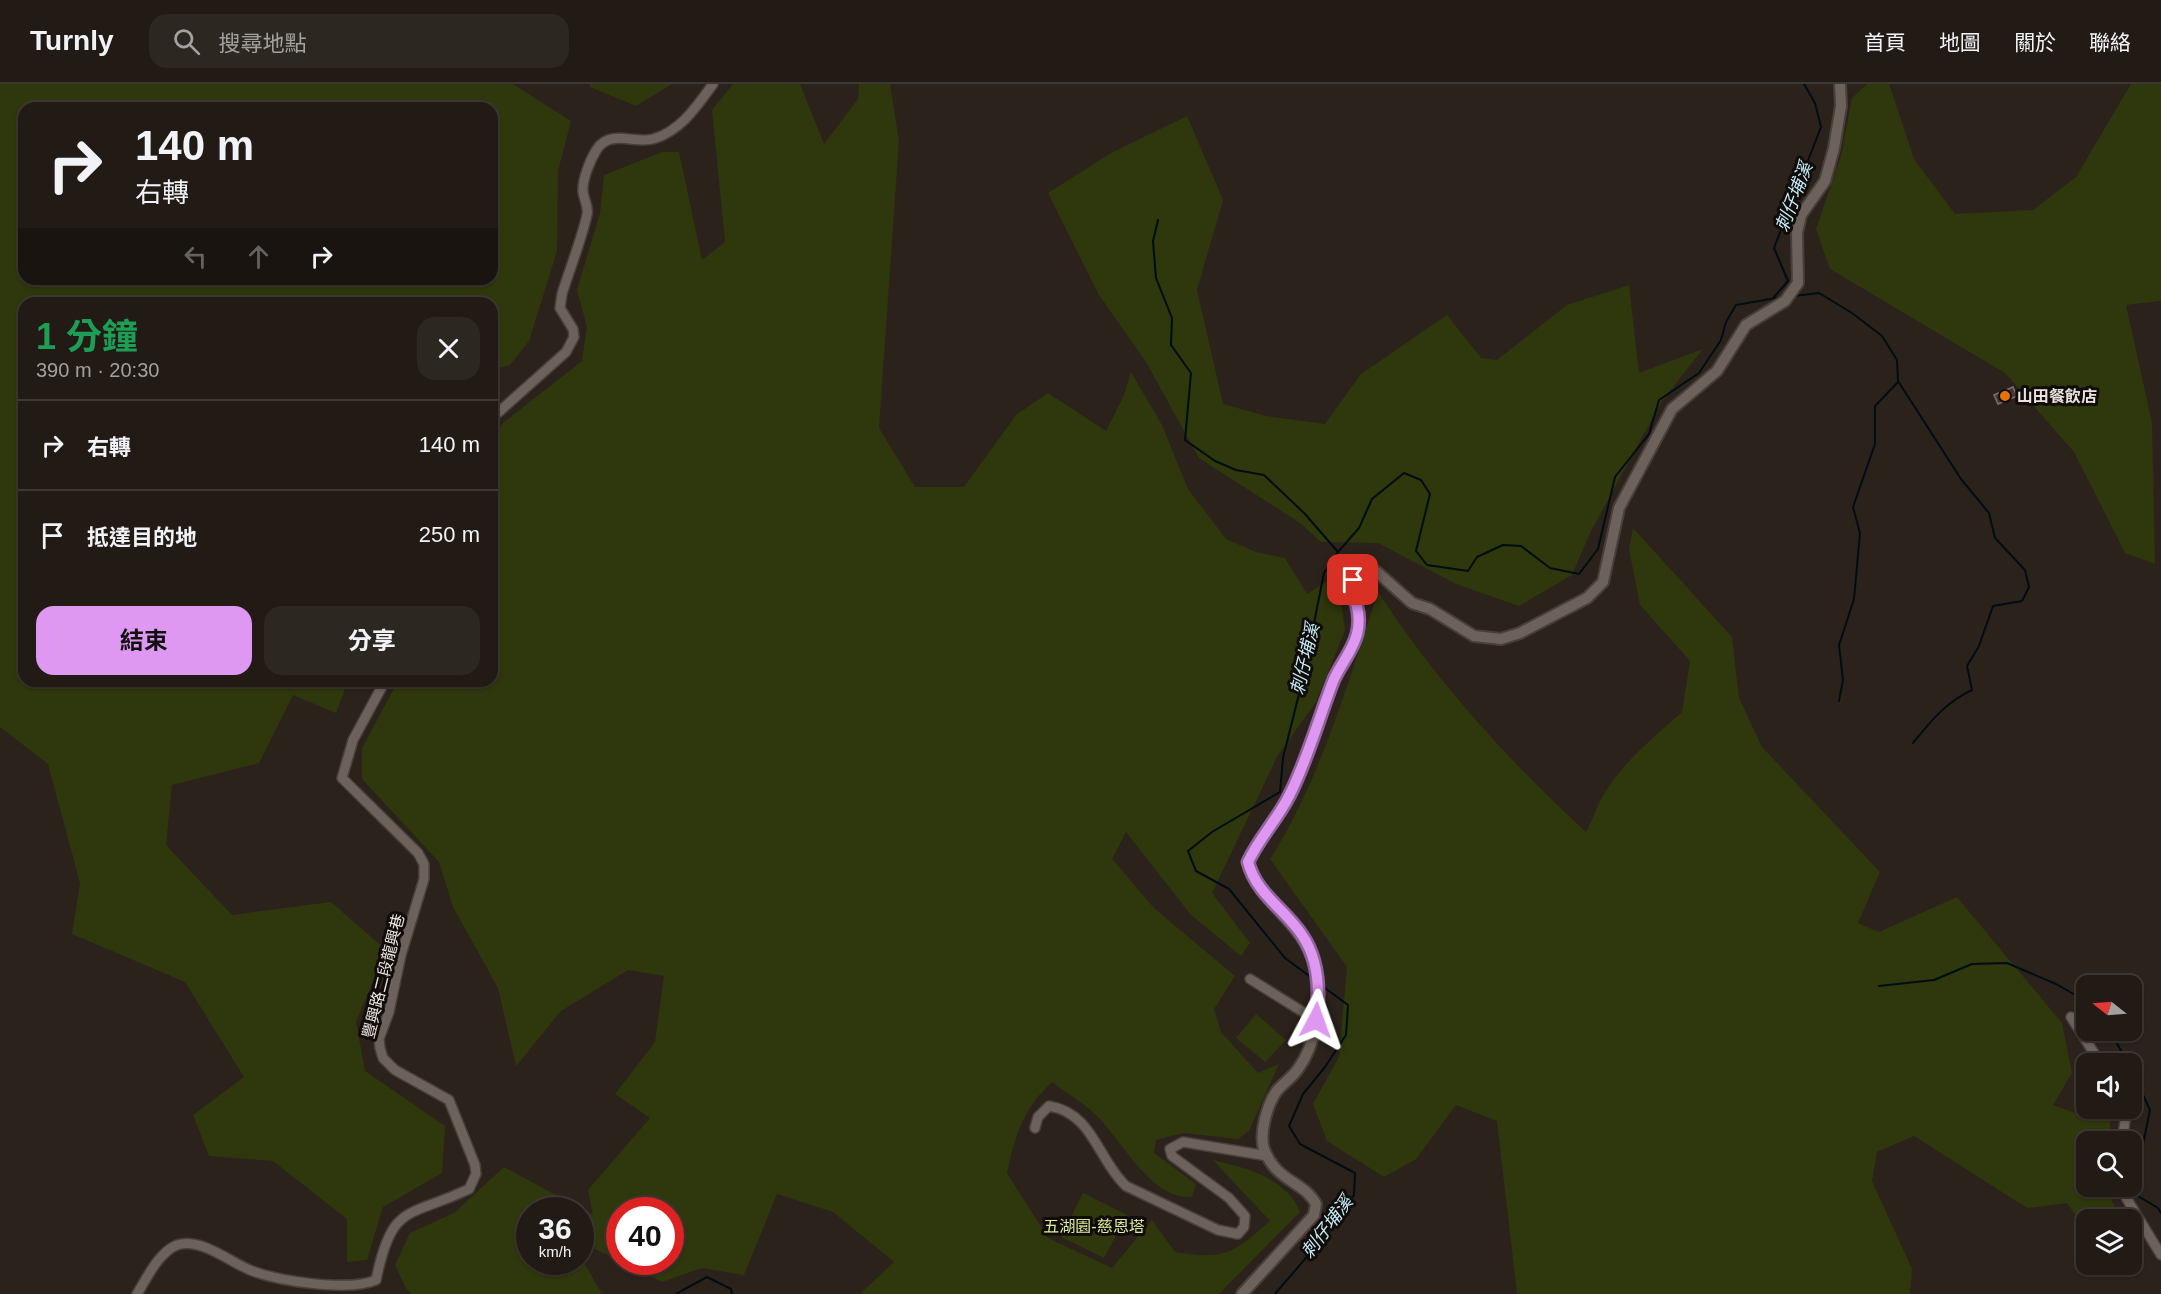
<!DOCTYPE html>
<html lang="zh-TW">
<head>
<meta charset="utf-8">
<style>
  :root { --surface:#211a15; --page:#2d2722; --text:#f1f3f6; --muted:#a2a1a0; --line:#3e3834; --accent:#df98f1 }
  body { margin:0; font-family:Arial,"Noto Sans TC",sans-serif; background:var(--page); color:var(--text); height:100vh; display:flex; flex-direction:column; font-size:22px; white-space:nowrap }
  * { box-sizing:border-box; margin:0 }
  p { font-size:20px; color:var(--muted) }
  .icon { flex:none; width:33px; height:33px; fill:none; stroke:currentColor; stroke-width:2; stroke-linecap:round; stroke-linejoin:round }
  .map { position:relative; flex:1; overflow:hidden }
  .details { position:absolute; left:18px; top:213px; width:480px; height:390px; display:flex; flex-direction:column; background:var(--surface); border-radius:18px; box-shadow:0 2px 4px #0004,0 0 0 2px var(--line) }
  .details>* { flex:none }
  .guide { position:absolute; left:18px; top:18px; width:480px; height:183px; border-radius:18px; box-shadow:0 2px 4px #0004,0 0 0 2px var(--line); background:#211a15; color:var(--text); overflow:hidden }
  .needle { width:39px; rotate:287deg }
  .buttons { position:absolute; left:2076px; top:891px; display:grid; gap:12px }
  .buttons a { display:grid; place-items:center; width:66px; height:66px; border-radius:12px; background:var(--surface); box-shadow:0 2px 4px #0004,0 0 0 2px var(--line); font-size:30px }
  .speed { position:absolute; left:516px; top:1113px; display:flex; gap:12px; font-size:30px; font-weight:700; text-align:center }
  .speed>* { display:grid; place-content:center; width:78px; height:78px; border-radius:50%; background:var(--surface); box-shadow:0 2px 4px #0004,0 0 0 2px var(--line); line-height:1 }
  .speed small { font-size:15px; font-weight:400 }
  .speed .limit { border:9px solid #d22; background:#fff; color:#111 }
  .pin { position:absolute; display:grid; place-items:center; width:51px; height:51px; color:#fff; margin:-26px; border-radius:12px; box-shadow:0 3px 9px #0006 }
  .me { position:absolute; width:66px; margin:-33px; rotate:4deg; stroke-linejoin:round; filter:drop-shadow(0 0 4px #0008) }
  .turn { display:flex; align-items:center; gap:21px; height:126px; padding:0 18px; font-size:27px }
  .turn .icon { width:78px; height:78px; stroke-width:2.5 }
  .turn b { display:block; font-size:42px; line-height:51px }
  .lanes { display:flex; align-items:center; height:57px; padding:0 18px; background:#0003; justify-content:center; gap:30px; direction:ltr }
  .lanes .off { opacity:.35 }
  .round { display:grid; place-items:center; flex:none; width:63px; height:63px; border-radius:18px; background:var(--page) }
  .overview { display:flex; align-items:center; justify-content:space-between; height:102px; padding:0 18px }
  h1 { font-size:36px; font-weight:700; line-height:45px; color:#1e9e55 }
  .button { display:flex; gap:12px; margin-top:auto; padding:12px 18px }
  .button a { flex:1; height:69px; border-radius:18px; background:var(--accent); color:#111; font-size:24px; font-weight:700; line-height:69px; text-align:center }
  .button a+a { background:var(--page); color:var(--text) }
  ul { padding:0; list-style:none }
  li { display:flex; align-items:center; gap:18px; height:90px; padding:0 18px; border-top:2px solid var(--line) }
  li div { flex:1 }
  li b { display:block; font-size:22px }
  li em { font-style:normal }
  header { display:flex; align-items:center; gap:36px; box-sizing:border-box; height:84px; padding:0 30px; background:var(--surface); border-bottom:2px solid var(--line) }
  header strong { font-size:28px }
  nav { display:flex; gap:33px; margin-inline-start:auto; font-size:21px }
  .search { width:420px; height:54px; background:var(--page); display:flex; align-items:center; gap:15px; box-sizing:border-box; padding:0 21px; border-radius:18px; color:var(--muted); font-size:22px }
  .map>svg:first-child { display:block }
</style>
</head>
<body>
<header>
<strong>Turnly</strong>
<div class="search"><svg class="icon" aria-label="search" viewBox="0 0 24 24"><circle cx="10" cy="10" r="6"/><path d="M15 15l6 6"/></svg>搜尋地點</div>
<nav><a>首頁</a><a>地圖</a><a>關於</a><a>聯絡</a></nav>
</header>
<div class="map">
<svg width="2161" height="1210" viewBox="0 0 2161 1210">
  <rect width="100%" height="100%" fill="#2c221c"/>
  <!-- green -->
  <g fill="#2f370c" fill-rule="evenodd">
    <path d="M0 0H513L571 37 558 87 557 167 529 257 510 281 492 286V219H24V597H348L336 629 293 611 259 679 172 701 166 761 232 831 331 818 386 866 356 938 365 987 445 1042 442 1089 383 1123 367 1176 347 1178V1135L273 1077 209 1072 193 1031 244 993 185 898 72 850 80 799 48 680 0 643ZM24 24H492V195H24Z"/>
    <polygon points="590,0 672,0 636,22 590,3"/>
    <path d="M733 0H800L824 60 858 15 859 0H890L899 57 879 344 915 403H964L1016 331 1048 309 1106 347 1124 311 1131 288 1162 341 1188 405 1226 455 1256 468 1285 474 1307 510 1337 491 1345 546 1316 618 1278 671 1212 809 1250 859 1241 872 1191 831 1126 748 1112 775 1154 824 1235 892 1214 925 1221 948 1258 989 1279 980 1249 1047 1238 1055 1183 1049 1156 1056 1154 1069 1196 1100 1192 1113C1153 1116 1124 1061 1100 1035 1087 1021 1068 1010 1052 998 1023 1025 1015 1051 1007 1089L1048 1154 1112 1184 1152 1136 1175 1168C1226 1176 1232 1170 1270 1137L1213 1076C1246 1084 1286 1093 1300 1128L1219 1210H860L894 1178 833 1128 777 1110 744 1191 702 1184 662 1198 620 1178H670V1126H620L619 1177 589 1162 583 1177 602 1210H412L406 1204 395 1181 410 1149 454 1129 504 1083 593 1131 588 1106 650 1034 615 1010 655 958 664 892 628 886 561 927 516 982 498 904 453 823 439 778 362 695V664L398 597H492V356L503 339 582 277 587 243 577 206 600 129 604 91 662 68H679L702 176 725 158 712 26ZM580 1126V1178H530V1126Z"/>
    <polygon points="1867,0 1889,0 1914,75 1955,130 2033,126 2076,93 2131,0 2161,0 2161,217 2126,221 2152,339 2155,480 2125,469 2074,368 2005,289 1830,185 1816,145 1841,72 1852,14"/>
    <polygon points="1187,32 1223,116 1197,206 1223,320 1266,332 1325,340 1361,290 1447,231 1481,274 1497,276 1567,221 1629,201 1639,289 1703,265 1662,317 1591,447 1572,491 1519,522 1456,500 1378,459 1321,458 1300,439 1199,374 1146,278 1099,211 1048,109 1111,69"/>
    <path d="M1633 444 1732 553 1739 614 1762 663 1880 788 1858 839 1879 848 1957 813 2062 939 2072 989 2053 1021 2078 1030 2086 1024 2109 1025 2111 1057 2086 1058V1102L2106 1103 2116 1127 2113 1135 2086 1136V1146L2067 1119 2027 1124 1914 1052 1877 1068 1872 1097 1912 1185 1910 1210H1517L1497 1037 1456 1021 1416 1075 1384 1093 1327 1057 1313 1020 1339 973 1347 883 1270 775C1321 695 1348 598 1378 508 1436 597 1508 676 1586 748 1593 736 1597 721 1604 710 1624 677 1654 653 1682 628L1690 577 1640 521 1629 465Z"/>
    <polygon points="1256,930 1286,956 1265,978 1236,954"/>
    <polygon points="1083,1109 1127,1131 1104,1174 1061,1153"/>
  </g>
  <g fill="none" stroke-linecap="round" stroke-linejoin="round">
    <!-- stream -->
    <g stroke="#000d12" stroke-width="2">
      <polyline points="1158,136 1153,157 1156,194 1172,234 1171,261 1191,289 1185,356 1215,377 1236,386 1264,391 1305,430 1338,468"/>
      <path d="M1794 212 1819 209 1852 229 1882 252 1897 276 1898 297 1961 395 1989 429 1995 454 2025 486 2029 503 2022 517 1993 522 1979 562 1967 582 1972 606C1946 618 1931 637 1913 659"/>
      <polyline points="1774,213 1788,197 1774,164 1821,43 1815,19 1804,0"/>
      <polyline points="1839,617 1843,596 1839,561 1854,515 1860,449 1853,423 1875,360 1875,322 1898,298"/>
      <polyline points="1312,894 1285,874 1229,805 1196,787 1188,767 1212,748 1280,708 1283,674 1303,594 1324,489 1338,468 1359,444 1372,415 1404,389 1421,396 1430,410 1416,467 1427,481 1468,487 1477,473 1503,461 1521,462 1550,484 1579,490 1598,465 1615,393 1649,350 1659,316 1699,289 1721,256 1726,238 1736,221 1782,213"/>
      <polyline points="1879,902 1934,896 1972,880 2007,879 2056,900 2086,917"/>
      <polyline points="2110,946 2128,980"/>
      <polyline points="2132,987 2150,1026 2133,1109 2158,1124 2161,1129"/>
      <polyline points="676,1210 707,1193 731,1205 732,1210"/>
      <polyline points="1275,1210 1317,1161 1354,1111 1355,1089 1300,1060 1289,1042 1303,1010 1325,983 1346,951 1348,921 1321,901"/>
    </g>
  </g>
  <!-- building -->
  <polygon fill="#443836" stroke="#7b6d6b" stroke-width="1.5" points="2013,303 2017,312 1998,320 1994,311"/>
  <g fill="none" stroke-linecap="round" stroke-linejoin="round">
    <!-- minor casing -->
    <g stroke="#473f3b" stroke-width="12">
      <g id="minor">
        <path d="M492 334 566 268 574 253 573 245 560 224 562 210C570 184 581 157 587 131 589 123 584 116 583 108 582 96 590 76 597 65 611 45 635 60 653 55 681 47 697 22 713 0"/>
        <polyline points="1250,895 1316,936"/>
        <polyline points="2071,933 2101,980"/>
        <path d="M1035 1044 1038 1033 1049 1022C1093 1029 1098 1076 1126 1102L1218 1146 1238 1150 1244 1143 1245 1132 1229 1114 1172 1072 1170 1065 1183 1058 1268 1072"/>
        <polyline points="2122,1058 2126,1030 2124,1024"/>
        <polyline points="2119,1102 2161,1171"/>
        <path d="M137 1210C147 1194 158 1169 177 1161 200 1153 230 1178 250 1186 277 1197 349 1208 376 1196 392 1118 408 1134 469 1105L476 1090 475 1081 449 1016 395 986 383 974 380 964 379 955 389 928 401 871 424 795V780L418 769 342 694 353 656 385 597"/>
      </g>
    </g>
    <!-- tertiary casing -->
    <g stroke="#473f3b" stroke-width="14">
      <path id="tertiary" d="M1242 1210 1314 1131 1316 1120C1304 1097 1276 1098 1264 1065 1259 1049 1267 1022 1276 1008 1282 1000 1292 994 1298 985 1316 961 1321 922 1317 893 1310 839 1261 825 1248 778 1259 754 1277 736 1290 712 1308 676 1319 633 1334 595 1341 580 1353 566 1357 550 1361 534 1358 520 1350 506L1353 496 1365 484 1377 488 1412 519 1430 525 1474 552 1501 555 1520 549 1587 514 1603 498 1619 424 1672 325 1717 287 1746 241 1785 217 1798 199 1797 149 1801 131 1825 97 1834 64 1841 22 1840 0"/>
    </g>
    <!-- minor -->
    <use href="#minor" stroke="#6d615b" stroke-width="9"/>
    <!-- tertiary -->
    <use href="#tertiary" stroke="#6d615b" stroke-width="10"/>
  </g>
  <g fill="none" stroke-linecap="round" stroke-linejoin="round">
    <!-- route casing -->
    <g stroke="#91639d" stroke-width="15">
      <path id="route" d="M1316 936C1320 908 1319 876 1302 851 1285 825 1256 810 1248 778 1259 754 1277 736 1289 712 1308 675 1319 633 1334 595 1341 580 1353 566 1357 550 1361 534 1358 520 1350 506L1353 496"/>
    </g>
    <!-- route -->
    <use href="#route" stroke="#df98f1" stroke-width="10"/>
  </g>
  <!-- markers -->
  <circle fill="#e8710a" stroke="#110c0a" stroke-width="2" cx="2005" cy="312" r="6"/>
  <g text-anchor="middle" stroke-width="6" stroke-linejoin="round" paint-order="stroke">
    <!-- poi labels -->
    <g font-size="16" font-weight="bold" fill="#e9e2df" stroke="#110c0a" text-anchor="start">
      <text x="2017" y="318">山田餐飲店</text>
    </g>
    <!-- street labels -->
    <g font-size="16" fill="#e9e2df" stroke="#110c0a">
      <text transform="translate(383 892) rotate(-76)" y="6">豐興路二段龍興巷</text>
    </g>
    <!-- park labels -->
    <g font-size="16" fill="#daec99" stroke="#110c0a">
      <text x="1094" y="1148">五湖園-慈恩塔</text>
    </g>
    <!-- water labels -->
    <g font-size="18" font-style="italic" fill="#c4ecf6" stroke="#110c0a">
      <text transform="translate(1794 113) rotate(-69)" y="6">刺仔埔溪</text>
      <text transform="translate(1305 575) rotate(-77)" y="6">刺仔埔溪</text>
      <text transform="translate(1327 1143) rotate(-53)" y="6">刺仔埔溪</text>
    </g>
  </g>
</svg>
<div class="buttons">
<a><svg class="needle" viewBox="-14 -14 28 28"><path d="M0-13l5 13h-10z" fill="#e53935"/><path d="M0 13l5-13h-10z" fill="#a2a1a0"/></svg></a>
<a><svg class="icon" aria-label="sound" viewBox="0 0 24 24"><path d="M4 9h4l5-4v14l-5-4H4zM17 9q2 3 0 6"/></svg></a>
<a><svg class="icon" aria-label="search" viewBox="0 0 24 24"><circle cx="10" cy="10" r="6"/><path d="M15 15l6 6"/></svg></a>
<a><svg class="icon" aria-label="layers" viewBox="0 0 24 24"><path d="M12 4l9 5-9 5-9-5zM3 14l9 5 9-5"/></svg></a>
</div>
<div class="speed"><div>36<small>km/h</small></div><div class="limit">40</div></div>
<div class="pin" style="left:1353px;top:496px;background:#d93025"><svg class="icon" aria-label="arrive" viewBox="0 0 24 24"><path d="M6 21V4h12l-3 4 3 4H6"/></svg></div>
<svg class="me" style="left:1316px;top:936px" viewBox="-20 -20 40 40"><path d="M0-17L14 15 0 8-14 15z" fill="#df98f1" stroke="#fff" stroke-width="4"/></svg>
<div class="guide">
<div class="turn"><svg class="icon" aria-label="right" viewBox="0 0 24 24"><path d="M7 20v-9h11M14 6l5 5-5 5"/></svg><div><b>140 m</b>右轉</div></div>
<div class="lanes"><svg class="icon off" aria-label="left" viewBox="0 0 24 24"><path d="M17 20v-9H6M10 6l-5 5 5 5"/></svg><svg class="icon off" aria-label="ahead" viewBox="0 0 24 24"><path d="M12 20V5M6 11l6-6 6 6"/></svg><svg class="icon" aria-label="right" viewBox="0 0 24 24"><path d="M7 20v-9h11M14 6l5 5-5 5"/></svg></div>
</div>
<section class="details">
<div class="overview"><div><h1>1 分鐘</h1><p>390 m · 20:30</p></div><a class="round"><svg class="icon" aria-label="close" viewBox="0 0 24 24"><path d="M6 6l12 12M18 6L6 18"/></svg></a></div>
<ul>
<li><svg class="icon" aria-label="right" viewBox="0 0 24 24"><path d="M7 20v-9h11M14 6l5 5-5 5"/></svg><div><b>右轉</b></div><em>140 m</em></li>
<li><svg class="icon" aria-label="arrive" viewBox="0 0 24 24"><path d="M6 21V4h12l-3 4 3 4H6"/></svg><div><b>抵達目的地</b></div><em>250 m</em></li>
</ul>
<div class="button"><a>結束</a><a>分享</a></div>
</section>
</div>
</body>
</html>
